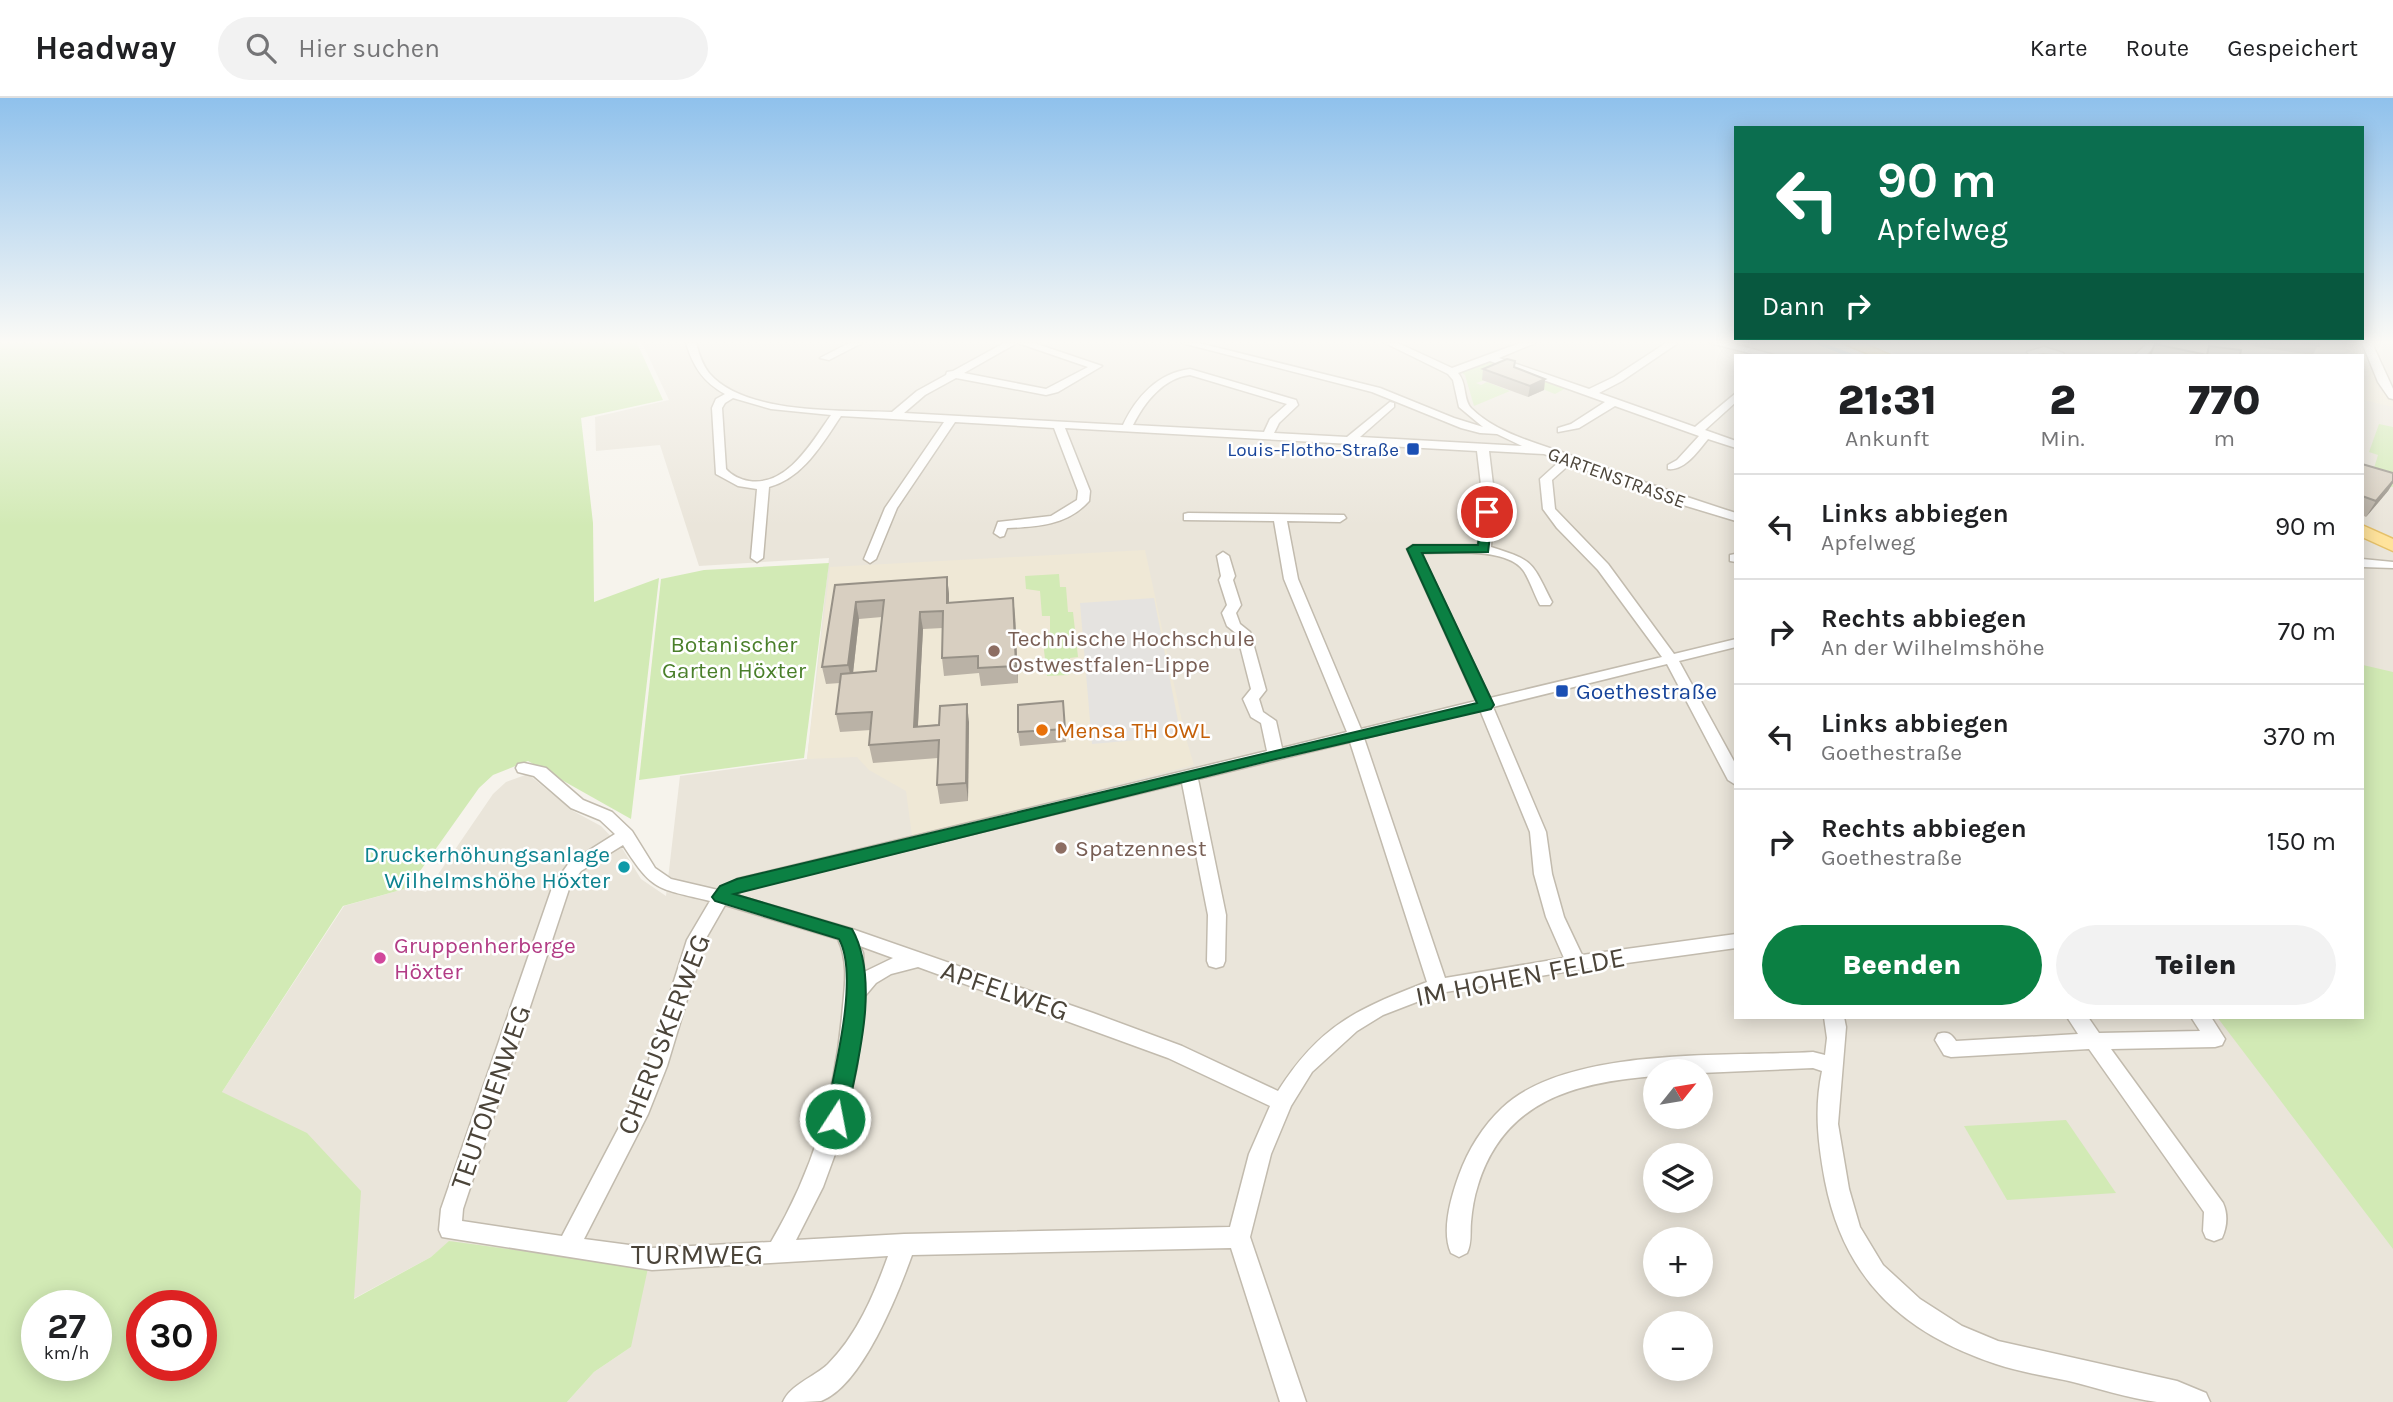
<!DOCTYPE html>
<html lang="de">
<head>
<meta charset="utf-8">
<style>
  :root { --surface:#fff; --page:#f2f2f2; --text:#202124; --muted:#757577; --line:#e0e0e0; --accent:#0b8043 }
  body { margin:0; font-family:Karla,sans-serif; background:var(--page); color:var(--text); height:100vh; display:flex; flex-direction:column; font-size:26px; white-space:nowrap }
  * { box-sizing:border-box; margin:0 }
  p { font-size:23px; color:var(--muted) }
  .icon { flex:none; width:38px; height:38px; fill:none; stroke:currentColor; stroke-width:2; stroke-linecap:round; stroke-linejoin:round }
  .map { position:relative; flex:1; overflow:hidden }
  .panel { position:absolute; left:1734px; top:256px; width:630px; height:665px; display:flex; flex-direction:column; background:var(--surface); border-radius:0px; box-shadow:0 4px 18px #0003 }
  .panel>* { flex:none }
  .hud { position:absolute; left:1734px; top:28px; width:630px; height:214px; border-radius:0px; box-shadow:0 4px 18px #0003; background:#0b6e4f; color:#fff; overflow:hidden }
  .needle { width:46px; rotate:60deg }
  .fabs { position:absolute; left:1643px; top:961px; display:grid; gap:14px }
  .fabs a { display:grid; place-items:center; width:70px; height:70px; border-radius:50%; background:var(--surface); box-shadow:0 4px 18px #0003; font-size:35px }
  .speed { position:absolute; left:21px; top:1192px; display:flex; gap:14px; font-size:35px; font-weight:700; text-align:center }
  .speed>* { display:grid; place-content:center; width:91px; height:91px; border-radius:50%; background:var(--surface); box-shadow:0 4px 18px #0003; line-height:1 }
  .speed small { font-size:18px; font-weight:400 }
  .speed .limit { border:10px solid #d22; background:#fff; color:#111 }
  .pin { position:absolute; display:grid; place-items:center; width:60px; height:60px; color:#fff; margin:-30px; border:4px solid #fff; border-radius:50%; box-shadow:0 2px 7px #0007 }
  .me { position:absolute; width:77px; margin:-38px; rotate:11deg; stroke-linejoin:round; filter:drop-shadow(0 0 5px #0008) }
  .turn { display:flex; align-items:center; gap:24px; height:147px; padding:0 28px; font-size:32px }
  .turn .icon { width:91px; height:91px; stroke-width:2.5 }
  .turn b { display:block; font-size:49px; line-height:60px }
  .then { display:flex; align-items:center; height:66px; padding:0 28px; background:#0003; gap:14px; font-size:26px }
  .eta { display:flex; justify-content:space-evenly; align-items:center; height:119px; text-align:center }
  .eta b { font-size:42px; font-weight:800; line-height:49px }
  .primary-button { display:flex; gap:14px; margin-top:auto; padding:14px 28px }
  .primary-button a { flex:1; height:80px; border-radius:42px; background:var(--accent); color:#fff; font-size:28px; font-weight:800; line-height:80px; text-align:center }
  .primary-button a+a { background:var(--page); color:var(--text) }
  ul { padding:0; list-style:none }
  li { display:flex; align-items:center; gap:21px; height:105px; padding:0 28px; border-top:2px solid var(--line) }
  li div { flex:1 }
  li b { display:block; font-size:26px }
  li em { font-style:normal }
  header { display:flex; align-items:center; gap:42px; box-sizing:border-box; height:98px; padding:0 35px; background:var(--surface); border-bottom:2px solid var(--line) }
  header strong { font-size:33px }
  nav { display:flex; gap:38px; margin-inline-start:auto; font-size:24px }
  .search { width:490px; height:63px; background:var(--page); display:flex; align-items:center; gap:18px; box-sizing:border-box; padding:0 24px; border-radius:38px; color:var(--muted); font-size:26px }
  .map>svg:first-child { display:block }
</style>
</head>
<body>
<header>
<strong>Headway</strong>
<div class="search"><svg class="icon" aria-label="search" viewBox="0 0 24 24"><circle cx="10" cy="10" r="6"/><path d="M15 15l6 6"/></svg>Hier suchen</div>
<nav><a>Karte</a><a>Route</a><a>Gespeichert</a></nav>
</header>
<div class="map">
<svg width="2393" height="1304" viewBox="0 0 2393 1304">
  <rect width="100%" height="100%" fill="#f6f3ec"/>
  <!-- residential -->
  <path fill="#eae5da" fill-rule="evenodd" d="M642 245H1809L1844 257H1736V919H2362V257H1900L1863 245H2393V1304H567L594 1274 631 1249 450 1143 431 1159 353 1201 222 994 344 808 408 790 426 794 493 696 506 684 528 676 573 713 601 728 622 750 641 781 666 798 680 678 807 661 829 460 699 468 660 347 596 353 595 319 669 302ZM1656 973H1701V1018H1656ZM1656 1057H1701V1102H1656ZM1656 1141H1701V1186H1656ZM1656 1225H1701V1270H1656Z"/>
  <!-- education -->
  <g fill="#efe8d6">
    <polygon points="2098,245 2357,245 2380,292 2393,304 2393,309 2363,302 2362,257 2094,257"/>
    <polygon points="1145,452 1185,637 1194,667 912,738 906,693 869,672 857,659 807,661 830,469"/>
  </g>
  <!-- green -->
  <g fill="#d2eab5" fill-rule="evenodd">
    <path d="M0 245H637L663 302 581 320 593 425 594 504 659 480 631 721 528 663 493 677 479 690 408 790 343 808 222 994 307 1035 361 1093 354 1201 431 1159 449 1143 648 1170 631 1249 594 1274 567 1304H0ZM37 1208H96V1267H37ZM142 1208H201V1267H142Z"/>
    <polygon points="1490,262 1566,290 1555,296 1504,276 1476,285 1481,287 1487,284 1510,293 1474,308 1465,277 1459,273"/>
    <polygon points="2379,326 2393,329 2393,389 2385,389 2370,383 2378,357 2369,354"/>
    <polygon points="829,465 804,660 639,682 661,481 704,472"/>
    <polygon points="1059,476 1060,489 1066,489 1068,514 1073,514 1078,559 1070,560 1069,577 1047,578 1042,535 1050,534 1050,518 1042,518 1040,493 1026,491 1025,478"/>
    <polygon points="2363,567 2393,574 2393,1151 2217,919 2362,919"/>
    <polygon points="2066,1022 2116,1095 2007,1102 1964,1028"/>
  </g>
  <!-- parking -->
  <polygon fill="#e5e3e0" points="1154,500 1181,638 1092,646 1080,505"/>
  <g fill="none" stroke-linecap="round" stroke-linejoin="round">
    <!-- stream -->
    <polyline stroke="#a9d4f2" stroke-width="3.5" points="1818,245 1850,257"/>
    <!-- minor casing -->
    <g stroke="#c2bbae" stroke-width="3">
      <g id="minor">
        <path d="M686 245H696C699 256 702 266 709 275 745 317 841 312 892 314L917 293 946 277 947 274 953 273 1004 245H1017L964 275 1046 291 1088 269 1018 245H1034L1102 268 1058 294 1046 297 956 280 925 297 904 315 1123 327C1136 299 1158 275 1190 271L1296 302 1298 307 1279 325 1274 335 1347 339 1390 304 1394 305V309L1360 339 1522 348 1497 336 1480 335 1461 330 1372 294 1182 245H1199L1380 290 1454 320 1483 329 1459 309 1453 282 1448 276 1385 245H1398L1452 270 1520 245H1535L1499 260 1589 291 1614 279 1666 245H1678L1622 283 1599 295 1695 329 1736 295V304L1705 332 1736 343V350L1708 341C1698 353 1685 373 1668 371V367L1677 362 1699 338 1615 308 1579 330 1558 334V330L1571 326 1605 304 1490 263 1458 275C1467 285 1463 301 1471 310 1497 336 1540 346 1573 358 1627 378 1681 398 1736 415V423L1673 404 1570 366 1552 382 1555 411 1608 466 1674 556 1736 541V549L1679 563 1736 667V687L1728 682 1667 566 1493 609 1546 734 1552 776 1564 819 1582 857 1736 836V850L1576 872 1440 895 1383 917 1357 933 1312 974 1291 1008 1271 1056 1250 1139 1306 1304H1280L1231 1150 912 1157C898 1196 862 1288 821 1303 811 1304 795 1304 783 1304 790 1287 814 1279 828 1266 857 1237 874 1197 888 1158L652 1172 442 1139 439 1132 441 1111 553 787 569 765 615 736 600 722 571 710 534 678 518 674 516 670 518 666 524 665 546 670 583 702 612 714 632 733 655 770 671 781 718 792 737 781 1267 653 1261 625 1251 619 1243 601 1251 591 1237 536 1227 528 1222 515 1227 507 1219 482 1221 478 1217 458 1223 454 1229 458 1235 478 1233 482 1241 507 1236 515 1240 526 1250 534 1266 592 1259 601 1263 614 1276 623 1282 650 1347 634 1284 481 1274 423 1184 422V416L1188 415 1344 417 1346 420 1340 424 1287 423 1298 481 1361 631 1476 603 1407 451 1413 447H1478L1482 395 1477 353 1065 330 1090 393 1089 403C1068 427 1037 429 1007 430L1004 438 1000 439 994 435 998 424 1051 418 1077 402 1078 393 1054 330 955 324 897 410 876 461 870 465 864 461 885 410 944 324 841 318C822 346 803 380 769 389L763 460 757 464 751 460 757 391 738 388 716 376 712 310 716 301 725 296C703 284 693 268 686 245ZM1190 277 1287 306 1270 321 1264 334 1133 327C1144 305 1163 280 1190 277ZM733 300 771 311 831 317C812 344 787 389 749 383 741 382 731 377 726 371L722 310 725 305ZM1489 353 1544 356 1561 362 1540 381 1543 411 1557 430 1598 472 1662 559 1490 600 1421 455C1447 455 1506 449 1523 472 1530 482 1534 496 1540 507H1550L1552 504C1531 463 1535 463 1491 449L1494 395ZM1480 612 1530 734 1534 776 1546 819 1564 860 1445 880 1364 640ZM1350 644 1427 884C1357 911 1320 927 1278 993L1182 948 1093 915 852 831 736 797 743 792 1182 685 1208 817 1207 863 1209 868 1216 870 1223 868 1225 863 1226 817 1198 681ZM623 747C653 794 657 790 710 803L687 842 647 968 627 1014 562 1138 462 1123 463 1111 570 788 581 773ZM725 807 838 841C850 867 844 892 842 919 834 1001 813 1073 771 1144L652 1150 584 1141 648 1016 667 968 705 842ZM860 848 893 860 864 874 863 855ZM918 869 1168 960 1270 1008 1249 1056 1230 1129 904 1136 796 1142 823 1089 842 1037 857 968 865 898 876 885 891 876Z"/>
        <polygon points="849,245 862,245 829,262 820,260"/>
        <polygon points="1711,245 1730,245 1774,257 1757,257"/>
        <polygon points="2148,245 2159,245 2146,257 2135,257"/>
        <polygon points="2362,245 2372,245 2393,291 2393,301 2389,300 2378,284"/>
        <polygon points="2044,249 2063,255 2064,257 2043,255 2030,257 2027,254"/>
        <polygon points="1735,456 1736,464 1730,463 1730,457"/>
        <polygon points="2362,461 2393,464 2393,470 2362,469"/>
        <path d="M1824 919H1844L1846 929 1838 1026 1849 1091 1860 1129 1883 1167 1920 1201 1962 1228 1998 1243 2177 1283 2206 1295 2210 1304C2192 1304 2174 1304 2157 1304 2127 1300 2098 1290 2069 1283 2045 1278 2020 1274 1996 1266 1903 1235 1844 1181 1825 1083 1818 1045 1814 1011 1822 973L1813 970 1701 975 1656 973V978C1576 984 1504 1002 1478 1087 1474 1099 1472 1112 1471 1124 1470 1135 1472 1145 1467 1155L1459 1159 1451 1155C1441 1133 1451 1099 1459 1077 1468 1052 1483 1028 1502 1010 1567 948 1727 959 1813 954L1825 957 1827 940Z"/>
        <path d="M2067 919H2088L2099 935 2200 933 2191 919H2211L2225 941 2222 947 2215 949 2111 951 2223 1105C2228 1116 2227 1129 2222 1140L2214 1143 2206 1140 2203 1133 2204 1114 2089 951 1951 959 1944 957 1935 942 1938 936C1947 933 1951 935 1956 943L2078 936Z"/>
      </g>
    </g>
    <!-- major casing -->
    <g stroke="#e6c16a" stroke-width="3">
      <g id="major">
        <polygon points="1843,245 1862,245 1890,257 1871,257"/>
        <polygon points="2362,427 2393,441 2393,453 2362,439"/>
      </g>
    </g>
    <!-- minor -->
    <use href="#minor" fill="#fff" fill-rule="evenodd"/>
    <!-- major -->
    <use href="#major" fill="#ffe39c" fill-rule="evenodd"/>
  </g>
  <!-- wall -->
  <g fill="#bab2a6" fill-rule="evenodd">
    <polygon points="2249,245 2319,245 2313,257 2256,249"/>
    <polygon points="1514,269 1545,281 1544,292 1528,299 1482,282 1483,271"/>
    <polygon points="2362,366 2393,375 2393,385 2388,393 2366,419 2362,417"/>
    <path d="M947 479 949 496V504L1015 517 1018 585 981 588 979 575 944 578 942 560 943 530 923 531 918 628 969 624 968 703 940 706 937 687 938 660 873 665 869 647 871 632 840 634 836 616 840 585 826 586 822 569 835 487ZM882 519 876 573 853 575 859 521Z"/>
    <polygon points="1063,603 1066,644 1020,648 1018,634"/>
  </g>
  <!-- shaded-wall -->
  <g fill="#979187">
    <polygon points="1545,281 1544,292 1528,299 1530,288"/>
    <polygon points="2393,383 2393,385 2388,393 2366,419 2376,403"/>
    <polygon points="947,479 949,496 949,521 947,505"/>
    <polygon points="1013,500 1015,517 1018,585 1016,568"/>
    <polygon points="856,504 859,521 852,584 848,567"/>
    <polygon points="920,514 923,531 917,643 914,629"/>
    <polygon points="967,606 969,624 968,703 966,685"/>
  </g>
  <!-- building -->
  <g fill="#d8cfc1" stroke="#979187" stroke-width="2">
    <polygon points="2303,245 2319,245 2319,248"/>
    <polygon points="2155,246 2207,257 2209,248 2241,252 2240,257 2147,257 2150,257"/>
    <polygon points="1507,261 1515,263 1514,269 1545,281 1530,288 1483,271"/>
    <polygon points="2362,366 2393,375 2393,383 2376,403 2362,398"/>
    <polygon points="947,479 947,505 1013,500 1016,568 978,570 978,558 942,560 943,513 920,514 914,629 939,627 940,608 967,606 966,685 937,687 939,642 869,647 872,614 836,616 841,576 876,573 884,502 856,504 848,567 822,569 835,487"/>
    <polygon points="1063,603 1065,631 1018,634 1018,607"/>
  </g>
  <!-- sky -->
  <linearGradient id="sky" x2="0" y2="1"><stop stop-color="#8fc1ec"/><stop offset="0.57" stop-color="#fbfaf6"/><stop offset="1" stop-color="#fbfaf6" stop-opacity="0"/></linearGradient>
  <rect width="2393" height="428" fill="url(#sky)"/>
  <!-- route -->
  <path fill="#0b8043" stroke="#07532c" stroke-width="2" d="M1487 410 1493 414 1488 454 1422 455 1494 607 1491 611 1276 661 734 796 852 831C881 883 857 966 846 1021L843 1027 835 1030 828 1027 825 1021C833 978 860 879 839 841L715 803 712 799 720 788 737 781 1477 605 1407 451 1413 447H1478L1481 414Z"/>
  <!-- markers -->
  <g fill="#1a4fb4" stroke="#fff" stroke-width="2.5">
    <rect x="1406" y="344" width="14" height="14" rx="3.5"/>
    <rect x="1555" y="586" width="14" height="14" rx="3.5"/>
  </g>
  <g fill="#8d6e63" stroke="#fff" stroke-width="2.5">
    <circle cx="994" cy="553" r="7"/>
    <circle cx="1061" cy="750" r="7"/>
  </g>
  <circle fill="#e8710a" stroke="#fff" stroke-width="2.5" cx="1042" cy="632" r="7"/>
  <circle fill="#0f9aa8" stroke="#fff" stroke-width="2.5" cx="624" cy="769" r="7"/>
  <circle fill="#d1479c" stroke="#fff" stroke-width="2.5" cx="380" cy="860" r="7"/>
  <g text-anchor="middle" stroke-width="5" stroke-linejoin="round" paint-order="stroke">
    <!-- far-transit labels -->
    <g font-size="19" fill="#164399" stroke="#fff" text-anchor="end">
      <text x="1399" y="358">Louis-Flotho-Straße</text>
    </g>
    <!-- far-street labels -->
    <g font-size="19" fill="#4b4439" stroke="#fff">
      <text transform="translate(1617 379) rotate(20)" y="7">GARTENSTRASSE</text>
    </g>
    <!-- education labels -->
    <g font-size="23" fill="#785e54" stroke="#fff" text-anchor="start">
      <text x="1008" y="548">Technische Hochschule<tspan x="1008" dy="26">Ostwestfalen-Lippe</tspan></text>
      <text x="1075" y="758">Spatzennest</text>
    </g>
    <!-- park labels -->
    <g font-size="23" fill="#4a7f2a" stroke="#fff">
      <text x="734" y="554">Botanischer<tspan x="734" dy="26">Garten Höxter</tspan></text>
    </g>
    <!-- transit labels -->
    <g font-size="23" fill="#164399" stroke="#fff" text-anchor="start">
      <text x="1576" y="601">Goethestraße</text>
    </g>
    <!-- food labels -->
    <g font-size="23" fill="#c56008" stroke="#fff" text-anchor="start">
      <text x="1056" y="640">Mensa TH OWL</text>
    </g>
    <!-- culture labels -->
    <g font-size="23" fill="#0d838f" stroke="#fff" text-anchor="end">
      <text x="610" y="764">Druckerhöhungsanlage<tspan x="610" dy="26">Wilhelmshöhe Höxter</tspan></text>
    </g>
    <!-- hotel labels -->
    <g font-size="23" fill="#b23c85" stroke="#fff" text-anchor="start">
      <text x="394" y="855">Gruppenherberge<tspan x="394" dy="26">Höxter</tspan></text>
    </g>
    <!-- near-street labels -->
    <g font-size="28" fill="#4b4439" stroke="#fff">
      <text transform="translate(1520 878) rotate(-11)" y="10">IM HOHEN FELDE</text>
      <text transform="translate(1005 892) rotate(19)" y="10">APFELWEG</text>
      <text transform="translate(663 936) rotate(-69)" y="10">CHERUSKERWEG</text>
      <text transform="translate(490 999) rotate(-71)" y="10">TEUTONENWEG</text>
      <text x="697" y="1166">TURMWEG</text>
    </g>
  </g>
</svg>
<div class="fabs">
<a><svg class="needle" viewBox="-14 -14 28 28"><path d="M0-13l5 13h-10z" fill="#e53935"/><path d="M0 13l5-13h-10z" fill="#757577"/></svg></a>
<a><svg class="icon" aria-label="layers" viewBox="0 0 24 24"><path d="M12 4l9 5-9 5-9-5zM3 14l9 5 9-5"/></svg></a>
<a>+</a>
<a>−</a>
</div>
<div class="speed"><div>27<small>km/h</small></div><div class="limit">30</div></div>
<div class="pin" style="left:1487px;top:414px;background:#d93025"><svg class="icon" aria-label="arrive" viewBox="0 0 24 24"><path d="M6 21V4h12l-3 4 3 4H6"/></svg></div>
<svg class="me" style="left:835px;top:1021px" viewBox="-20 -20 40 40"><circle r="17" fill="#0b8043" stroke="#fff" stroke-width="3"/><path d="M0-11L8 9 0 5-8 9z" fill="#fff"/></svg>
<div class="hud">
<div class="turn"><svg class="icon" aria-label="left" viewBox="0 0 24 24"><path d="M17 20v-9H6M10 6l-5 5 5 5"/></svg><div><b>90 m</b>Apfelweg</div></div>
<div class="then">Dann<svg class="icon" aria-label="right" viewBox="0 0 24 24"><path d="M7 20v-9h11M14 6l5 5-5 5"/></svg></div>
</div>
<section class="panel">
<div class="eta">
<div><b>21:31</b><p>Ankunft</p></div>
<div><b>2</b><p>Min.</p></div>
<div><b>770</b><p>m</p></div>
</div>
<ul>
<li><svg class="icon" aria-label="left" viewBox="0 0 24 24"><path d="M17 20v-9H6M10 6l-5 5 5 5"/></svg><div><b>Links abbiegen</b><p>Apfelweg</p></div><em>90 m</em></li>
<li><svg class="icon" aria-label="right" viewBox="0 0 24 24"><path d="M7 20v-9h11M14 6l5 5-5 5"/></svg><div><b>Rechts abbiegen</b><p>An der Wilhelmshöhe</p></div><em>70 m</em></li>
<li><svg class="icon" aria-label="left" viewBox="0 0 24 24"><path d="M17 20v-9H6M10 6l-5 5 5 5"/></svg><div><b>Links abbiegen</b><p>Goethestraße</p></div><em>370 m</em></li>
<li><svg class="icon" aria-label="right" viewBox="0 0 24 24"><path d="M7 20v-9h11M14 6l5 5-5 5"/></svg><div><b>Rechts abbiegen</b><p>Goethestraße</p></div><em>150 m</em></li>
</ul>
<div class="primary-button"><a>Beenden</a><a>Teilen</a></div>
</section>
</div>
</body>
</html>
